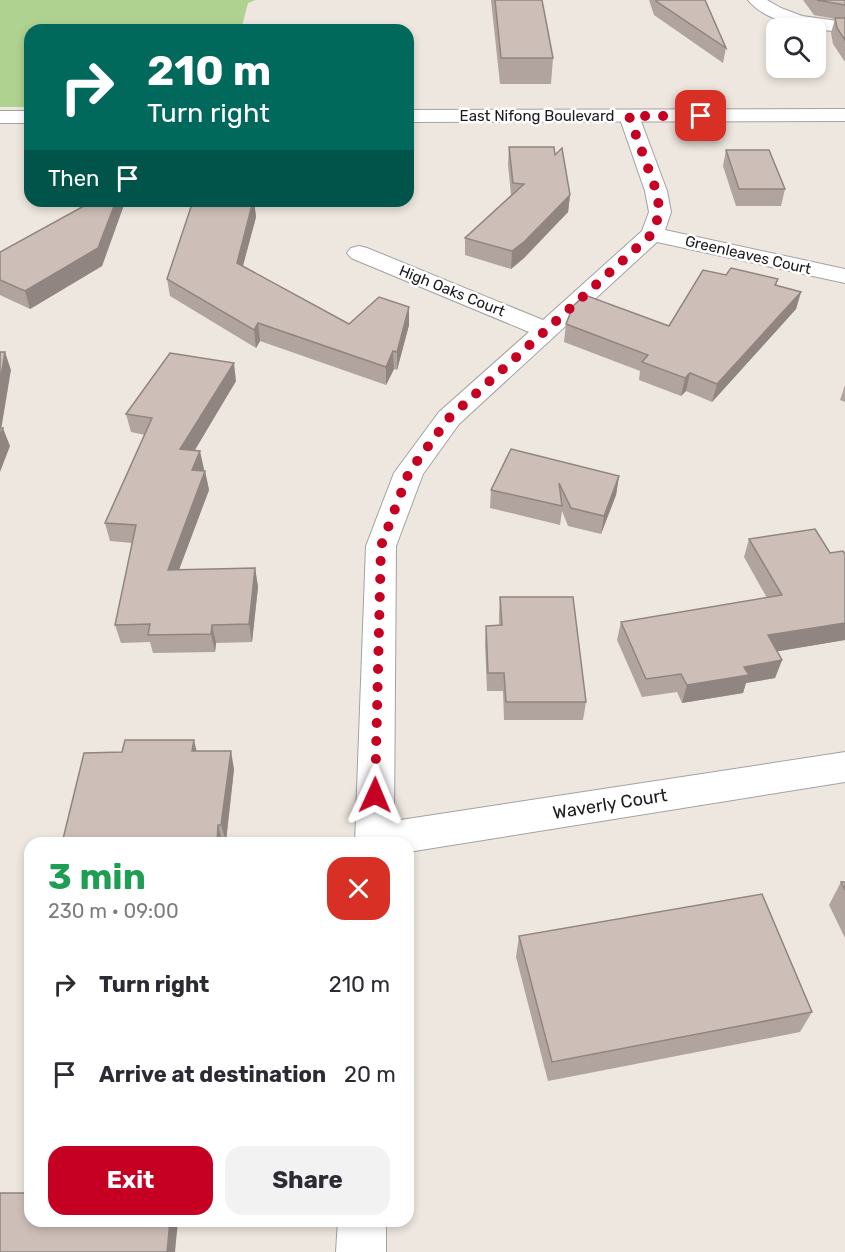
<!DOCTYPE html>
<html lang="en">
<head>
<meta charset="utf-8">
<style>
  :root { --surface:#fff; --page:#f2f2f3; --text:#2b2b33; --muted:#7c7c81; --accent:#c60023 }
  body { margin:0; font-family:Rubik,sans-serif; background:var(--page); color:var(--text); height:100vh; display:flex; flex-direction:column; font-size:22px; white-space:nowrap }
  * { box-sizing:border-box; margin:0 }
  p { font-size:20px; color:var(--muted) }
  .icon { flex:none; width:33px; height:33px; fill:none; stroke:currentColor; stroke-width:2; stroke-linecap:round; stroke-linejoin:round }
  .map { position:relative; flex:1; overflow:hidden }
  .sheet { position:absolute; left:24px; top:837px; width:390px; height:390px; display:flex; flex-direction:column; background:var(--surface); border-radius:18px; box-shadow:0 3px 9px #0003 }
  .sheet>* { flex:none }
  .banner { position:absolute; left:24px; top:24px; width:390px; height:183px; border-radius:18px; box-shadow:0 3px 9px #0003; background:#00695c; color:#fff; overflow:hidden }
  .buttons { position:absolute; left:766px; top:18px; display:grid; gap:12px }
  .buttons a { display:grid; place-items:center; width:60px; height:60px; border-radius:12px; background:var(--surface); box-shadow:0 3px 9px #0003; font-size:30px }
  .pin { position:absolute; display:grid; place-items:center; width:51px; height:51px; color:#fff; margin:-26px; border-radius:12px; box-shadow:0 3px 9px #0006 }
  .me { position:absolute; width:66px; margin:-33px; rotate:1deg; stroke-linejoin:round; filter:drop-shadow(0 0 4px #0008) }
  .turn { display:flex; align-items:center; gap:21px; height:126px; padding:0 24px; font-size:27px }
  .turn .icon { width:78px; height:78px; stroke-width:2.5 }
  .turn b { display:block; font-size:42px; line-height:51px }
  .then { display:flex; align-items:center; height:57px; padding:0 24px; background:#0003; gap:12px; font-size:22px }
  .round { display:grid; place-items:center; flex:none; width:63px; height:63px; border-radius:18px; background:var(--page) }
  .overview { display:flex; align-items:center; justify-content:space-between; height:102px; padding:0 24px }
  h1 { font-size:36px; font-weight:700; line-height:45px; color:#1e9e55 }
  .primary-button { display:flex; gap:12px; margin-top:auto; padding:12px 24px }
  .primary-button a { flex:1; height:69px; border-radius:18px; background:var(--accent); color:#fff; font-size:24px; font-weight:700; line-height:69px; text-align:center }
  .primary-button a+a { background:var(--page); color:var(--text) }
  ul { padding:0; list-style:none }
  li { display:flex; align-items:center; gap:18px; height:90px; padding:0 24px }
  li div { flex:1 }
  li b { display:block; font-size:22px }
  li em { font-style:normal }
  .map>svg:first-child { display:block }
</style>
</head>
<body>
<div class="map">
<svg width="845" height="1252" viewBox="0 0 845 1252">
  <rect width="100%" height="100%" fill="#eee7df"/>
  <!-- forest -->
  <polygon fill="#afd290" points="0,0 256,0 248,3 241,30 30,30 30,107 0,107"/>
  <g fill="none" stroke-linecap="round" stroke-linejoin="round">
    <!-- minor casing -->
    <g stroke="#a2a2a2" stroke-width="2">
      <g id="minor">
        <path d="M748 0H767L781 8 802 16 845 22V32C817 30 766 24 748 0Z"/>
        <polygon points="629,110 636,112 639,116 667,191 671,212 665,230 845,269 845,283 657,242 459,424 423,474 396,546 394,821 845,752 845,782 408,852 408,843 355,843 366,546 394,473 439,412 529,332 351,258 347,253 351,248 359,246 367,248 543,320 642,231 649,212 645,191 619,116 622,112"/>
        <polygon points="338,1221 386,1221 386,1252 336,1252"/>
      </g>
    </g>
    <!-- tertiary casing -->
    <g stroke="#a2a2a2" stroke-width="2">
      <g id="tertiary">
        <polygon points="845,109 845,121 408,122 408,110"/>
        <rect x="0" y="111" width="30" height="12"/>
      </g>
    </g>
    <!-- minor -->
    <use href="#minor" fill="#fff" fill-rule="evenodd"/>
    <!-- tertiary -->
    <use href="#tertiary" fill="#fff" fill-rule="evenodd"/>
  </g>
  <!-- wall -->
  <g fill="#b1a39e">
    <polygon points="491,0 542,0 553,58 551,84 500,84"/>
    <polygon points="649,0 705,0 726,48 723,63 654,15"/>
    <polygon points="803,0 845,0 845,62 833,44 831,33 835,19 814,15"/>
    <polygon points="509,147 555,155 570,195 568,212 524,258 511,269 465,255 465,238 511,195 508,164"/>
    <polygon points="726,150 785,189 781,206 736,206 723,166"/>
    <polygon points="254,201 256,217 243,266 349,324 409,307 409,325 397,370 394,369 386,385 260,341 256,348 170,296 167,279"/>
    <polygon points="125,202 102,266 30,309 0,295 0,252"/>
    <polygon points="726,275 778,279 776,286 801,292 796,309 712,402 686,391 681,396 639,380 640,371 564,342 566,324 669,326"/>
    <polygon points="236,381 195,450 204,469 203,471 205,471 209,490 179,570 255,568 258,587 252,642 216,643 215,652 153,653 150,642 121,643 115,625 132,543 110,541 105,523 145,435 131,432 126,414"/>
    <polygon points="845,385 845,402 840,400"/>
    <polygon points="619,476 616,495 601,534 568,526 562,511 560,525 490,508 491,490"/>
    <polygon points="749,539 830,553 845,554 845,640 777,651 782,660 775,678 746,683 743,693 682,703 677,692 642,697 617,640 621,622 767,598 744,557"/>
    <polygon points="500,597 586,702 583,720 504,720 503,691 487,691 485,644 486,626 499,625 499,615"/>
    <polygon points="196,751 234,769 226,841 222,841 222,843 62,843"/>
    <polygon points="841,882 845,882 845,938 829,905"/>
    <polygon points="519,936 812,1012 800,1032 548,1081 516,957"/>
  </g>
  <!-- shaded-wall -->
  <g fill="#908581">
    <polygon points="570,195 568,212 524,258 511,269 512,251"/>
    <polygon points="116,201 125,201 125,202 102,266 30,309 25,291"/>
    <polygon points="254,201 256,217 239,280 237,263"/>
    <polygon points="801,292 796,309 712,402 717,384"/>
    <polygon points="409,307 409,325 397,370 397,352"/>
    <polygon points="258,323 260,341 256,348 254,330"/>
    <polygon points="393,351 394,369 386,385 386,367"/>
    <polygon points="5,352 11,370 0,436 3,428 10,446 0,472 0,383"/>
    <polygon points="234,363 236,381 184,468 180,449"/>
    <polygon points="690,373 686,391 681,396 685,378"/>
    <polygon points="200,451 204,469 196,488 192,470"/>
    <polygon points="205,471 209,490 172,588 168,570"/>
    <polygon points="619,476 616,495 601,534 604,516"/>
    <polygon points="255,568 258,587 252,642 249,624"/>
    <polygon points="845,623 845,640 762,654 768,635"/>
    <polygon points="212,625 216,643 215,652 211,634"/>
    <polygon points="782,660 775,678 746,683 743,693 682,703 687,685 744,667"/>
    <polygon points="194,740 198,757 192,751"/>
    <polygon points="231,751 234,769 226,841 221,825"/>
    <polygon points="218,825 222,841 222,843 217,843"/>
    <polygon points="170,1221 178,1221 175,1252 167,1252"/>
  </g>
  <!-- building -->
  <g fill="#cebeb8" stroke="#908581" stroke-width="1.5">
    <polygon points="495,0 542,0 553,58 501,58"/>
    <polygon points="656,0 705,0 726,48 656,1"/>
    <polygon points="817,0 845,0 845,5"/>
    <polygon points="835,18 845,18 845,40 837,28"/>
    <polygon points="509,147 554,147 555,155 562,148 570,195 525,241 512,251 465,238 524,184 513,183"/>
    <polygon points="726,150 769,150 785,189 739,189"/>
    <polygon points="93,201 116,201 98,248 25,291 0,280 0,252"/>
    <polygon points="193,201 253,201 237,263 349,324 379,297 409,307 397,352 393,351 386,367 258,323 254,330 167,279"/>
    <polygon points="731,268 778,279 775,285 801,292 717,384 690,373 685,378 642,362 648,355 566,324 573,306 585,295 669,326 703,270 726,275"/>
    <polygon points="0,352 5,352 0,383"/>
    <polygon points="170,353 234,363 180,449 200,451 192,470 205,471 168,570 255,568 249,624 212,625 211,634 148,635 150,624 115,625 136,525 105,523 152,418 126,414"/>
    <polygon points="0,428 3,428 0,437"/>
    <polygon points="511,449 619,476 604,516 571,508 559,483 562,506 491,490"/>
    <polygon points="815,529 830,553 843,551 845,554 845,623 768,635 782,660 744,667 749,675 687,685 681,674 646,679 621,622 782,595 749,539"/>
    <polygon points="500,597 573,597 586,702 506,702 504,673 488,673 486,626 502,625"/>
    <polygon points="125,740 194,740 192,751 231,751 221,825 218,825 217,843 62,843 84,753 122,752"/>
    <polygon points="841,882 845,882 845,890"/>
    <polygon points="762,894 812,1012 552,1062 519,936"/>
    <polygon points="0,1193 30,1193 30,1221 170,1221 167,1252 0,1252"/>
  </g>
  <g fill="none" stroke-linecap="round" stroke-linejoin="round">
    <!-- route -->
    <polyline stroke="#c60023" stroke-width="10" stroke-dasharray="0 18" points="375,795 381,546 409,472 449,418 652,234 660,212 656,190 629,116 701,116"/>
  </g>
  <g text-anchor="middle" stroke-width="5" stroke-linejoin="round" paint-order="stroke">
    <!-- far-street labels -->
    <g font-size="15" fill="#1b1b1b" stroke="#fff">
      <text x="537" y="121">East Nifong Boulevard</text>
      <text transform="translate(748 255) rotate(13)" y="5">Greenleaves Court</text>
      <text transform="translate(452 291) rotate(22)" y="5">High Oaks Court</text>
    </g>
    <!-- street labels -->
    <g font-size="18" fill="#1b1b1b" stroke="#fff">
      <text transform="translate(610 804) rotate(-9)" y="6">Waverly Court</text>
    </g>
  </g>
</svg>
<div class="buttons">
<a><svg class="icon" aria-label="search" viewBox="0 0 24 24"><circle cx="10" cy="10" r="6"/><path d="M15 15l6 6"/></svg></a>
</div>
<div class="pin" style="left:701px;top:116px;background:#d93025"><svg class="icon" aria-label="arrive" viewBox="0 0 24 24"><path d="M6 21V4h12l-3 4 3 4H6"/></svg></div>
<svg class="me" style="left:375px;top:795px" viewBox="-20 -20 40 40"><path d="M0-17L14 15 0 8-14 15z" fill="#c60023" stroke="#fff" stroke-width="4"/></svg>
<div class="banner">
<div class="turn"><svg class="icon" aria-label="right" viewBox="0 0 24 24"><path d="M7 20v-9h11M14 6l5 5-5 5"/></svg><div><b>210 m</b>Turn right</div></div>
<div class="then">Then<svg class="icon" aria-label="arrive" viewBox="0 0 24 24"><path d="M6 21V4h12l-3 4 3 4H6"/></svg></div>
</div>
<section class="sheet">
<div class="overview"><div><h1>3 min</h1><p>230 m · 09:00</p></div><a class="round" style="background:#d93025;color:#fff"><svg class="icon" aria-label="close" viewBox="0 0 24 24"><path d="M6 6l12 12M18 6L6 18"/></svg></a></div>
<ul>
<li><svg class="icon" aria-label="right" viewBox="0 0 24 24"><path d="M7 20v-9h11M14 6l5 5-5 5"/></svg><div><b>Turn right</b></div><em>210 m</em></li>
<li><svg class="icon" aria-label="arrive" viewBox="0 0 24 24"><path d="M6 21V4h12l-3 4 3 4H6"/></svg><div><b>Arrive at destination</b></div><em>20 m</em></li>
</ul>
<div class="primary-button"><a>Exit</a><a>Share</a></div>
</section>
</div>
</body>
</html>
